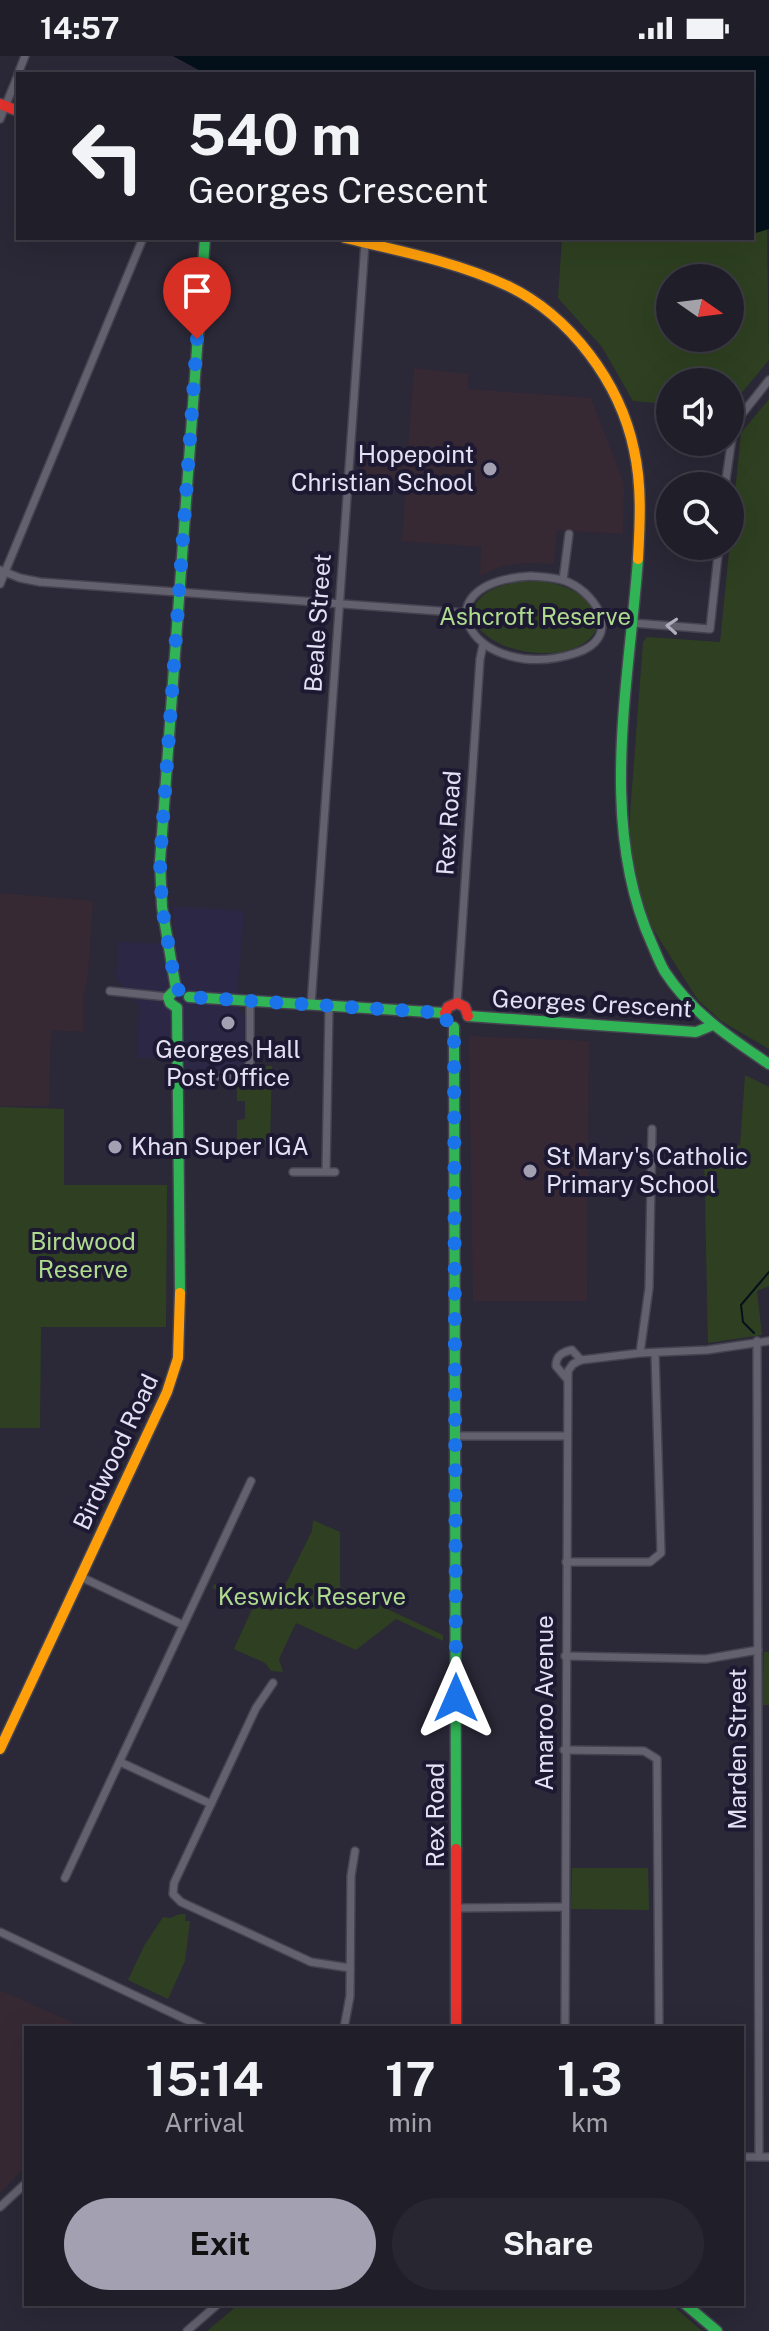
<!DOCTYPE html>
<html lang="en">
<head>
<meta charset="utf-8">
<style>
  :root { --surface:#201e29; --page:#282731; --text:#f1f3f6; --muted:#a2a2a8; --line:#3d3c46; --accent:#a3a0b1 }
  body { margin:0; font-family:"Public Sans",sans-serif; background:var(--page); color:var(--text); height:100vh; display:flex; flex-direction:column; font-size:30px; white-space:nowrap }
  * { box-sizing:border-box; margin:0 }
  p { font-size:26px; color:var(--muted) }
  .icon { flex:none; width:44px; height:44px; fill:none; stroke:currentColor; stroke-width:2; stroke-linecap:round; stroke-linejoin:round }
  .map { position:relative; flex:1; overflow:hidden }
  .sheet { position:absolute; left:24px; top:1970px; width:720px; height:280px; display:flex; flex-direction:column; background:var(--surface); border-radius:0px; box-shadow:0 8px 32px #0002,0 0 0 2px var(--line) }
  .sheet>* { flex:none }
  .top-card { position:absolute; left:16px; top:16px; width:738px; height:168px; border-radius:0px; box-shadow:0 8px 32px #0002,0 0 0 2px var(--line); background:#201e29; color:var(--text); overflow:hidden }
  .needle { width:52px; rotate:104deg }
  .fabs { position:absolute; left:656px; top:208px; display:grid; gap:16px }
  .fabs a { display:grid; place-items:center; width:88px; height:88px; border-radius:50%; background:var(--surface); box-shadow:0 8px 32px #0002,0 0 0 2px var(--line); font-size:40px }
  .pin { position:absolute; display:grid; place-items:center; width:68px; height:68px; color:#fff; margin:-82px -34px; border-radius:50% 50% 50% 0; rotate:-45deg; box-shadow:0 0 8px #0007 }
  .pin .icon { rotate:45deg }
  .me { position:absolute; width:88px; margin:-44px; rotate:0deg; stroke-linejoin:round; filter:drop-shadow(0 0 6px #0008) }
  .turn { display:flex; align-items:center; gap:28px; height:168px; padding:0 40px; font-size:36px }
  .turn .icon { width:104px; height:104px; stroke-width:2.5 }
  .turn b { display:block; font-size:56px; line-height:68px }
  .eta { display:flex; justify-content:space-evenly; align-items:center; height:136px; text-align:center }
  .eta b { font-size:48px; font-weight:700; line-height:56px }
  .primary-button { display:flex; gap:16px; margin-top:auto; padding:16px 40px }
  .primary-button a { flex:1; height:92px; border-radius:48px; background:var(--accent); color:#111; font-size:32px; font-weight:700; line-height:92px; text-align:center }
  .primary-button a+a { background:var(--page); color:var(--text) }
  .status { display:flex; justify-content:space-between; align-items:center; height:56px; padding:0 40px; background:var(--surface); direction:ltr }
  .status svg { height:22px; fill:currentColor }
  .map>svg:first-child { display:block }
</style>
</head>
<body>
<div class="status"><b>14:57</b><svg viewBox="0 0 49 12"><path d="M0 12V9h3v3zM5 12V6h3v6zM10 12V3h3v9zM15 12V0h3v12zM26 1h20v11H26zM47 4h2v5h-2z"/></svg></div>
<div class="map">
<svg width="769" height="2275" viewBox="0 0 769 2275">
  <rect width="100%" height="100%" fill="#2b2837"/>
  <!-- built -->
  <polygon fill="#2d2746" points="172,850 244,855 238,930 240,956 245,961 254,961 254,1016 250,1024 185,1026 168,1002 137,1002 139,949 116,922 118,886 176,888"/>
  <!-- education -->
  <g fill="#362934">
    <polygon points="414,312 468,318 468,333 591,342 624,428 623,478 557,474 554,508 521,507 500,511 480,520 481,491 402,485 406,425 361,421 362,403 407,405"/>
    <polygon points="0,837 93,845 88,919 83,943 83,976 51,974 49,1050 0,1050"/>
    <polygon points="469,980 589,985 587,1245 473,1245"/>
    <polygon points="0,1934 85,1972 26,1972 26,2110 0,2137"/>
  </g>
  <!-- green -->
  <g fill="#2e4021" fill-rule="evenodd">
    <path d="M767 173 769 304 730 351V326H670V348L633 345 602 291 558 242 562 182H697L731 186 752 182V178ZM670 222H730V282H670Z"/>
    <polygon points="769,343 769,993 721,965 698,944 644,859 630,798 630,759 643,586 647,581 720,586 741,377"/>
    <path d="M539 525C565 528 596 540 598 570 582 613 484 602 472 559 476 530 514 525 539 525Z"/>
    <polygon points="254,1010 272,1010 270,1087 300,1099 289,1099 244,1083 237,1083 237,1064 245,1063 245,1045 237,1045 237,1026 252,1023"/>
    <polygon points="745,1019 769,1031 769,1230 757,1235 762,1279 708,1287 704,1095 740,1089"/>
    <polygon points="0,1051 64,1053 64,1129 167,1129 166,1271 41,1271 40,1372 0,1372"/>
    <polygon points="313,1464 340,1476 340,1531 443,1579 443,1585 396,1563 356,1594 296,1567 279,1603 283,1616 271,1615 265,1607 234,1593 253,1551 212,1532 214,1528 272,1555 312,1475"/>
    <polygon points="764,1596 769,1596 769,1649 762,1649"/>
    <polygon points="572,1812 648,1812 649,1854 571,1853"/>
    <polygon points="180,1858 186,1858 185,1865 190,1865 185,1905 168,1943 128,1924 144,1890 163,1861 170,1862"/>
    <polygon points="239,2248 671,2248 702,2275 207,2275"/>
  </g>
  <!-- water -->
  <polygon fill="#04111b" points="173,0 769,0 769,173 752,178 752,18 206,18"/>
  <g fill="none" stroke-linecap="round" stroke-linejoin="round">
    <!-- stream -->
    <polyline stroke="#04111b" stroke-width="2" points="754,1277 743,1266 741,1249 769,1216"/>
    <!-- street casing -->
    <g stroke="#464351" stroke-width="10">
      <g id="street">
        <polyline points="18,18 25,0"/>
        <polyline points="0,63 18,19"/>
        <polyline points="725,430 734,368 769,324"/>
        <polyline points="0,514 20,522 40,526 466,557"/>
        <path d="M531 520C543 521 557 521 568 526 600 540 621 583 576 597 475 630 412 527 531 520Z"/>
        <polyline points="563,524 569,478"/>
        <polyline points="0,528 143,182"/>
        <polyline points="633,567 710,573 719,490"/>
        <polyline points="110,935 168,941"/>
        <polyline points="457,947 480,603 483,589"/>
        <polyline points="311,949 365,187"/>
        <polyline points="179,1020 232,1020 246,1016 250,1006 250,945"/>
        <polyline points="326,1115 329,951"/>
        <polyline points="293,1116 335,1116"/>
        <polyline points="757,1285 759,2101"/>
        <polyline points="640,1297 649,1232 652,1073"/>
        <path d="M567 1323 556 1310C556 1299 563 1296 572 1294L581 1304"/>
        <polyline points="456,1380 567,1380"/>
        <polyline points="566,1506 650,1506 661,1497 655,1297"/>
        <polyline points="81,1521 183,1569"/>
        <polyline points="565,1600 706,1603 758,1594"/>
        <polyline points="273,1627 256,1652 174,1827 173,1838 181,1846 311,1906 350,1912"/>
        <polyline points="564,1694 644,1695 657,1703 659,1972"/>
        <polyline points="120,1706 211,1748"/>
        <polyline points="65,1822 251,1425"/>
        <polyline points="456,1852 564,1851"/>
        <polyline points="0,1876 204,1972"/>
        <polyline points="344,1972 350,1940 351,1820 355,1795"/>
        <polyline points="565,1972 568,1315 573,1308 581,1304 640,1297 707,1294 769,1285"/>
        <polyline points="742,2101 769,2101"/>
        <polyline points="0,2151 26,2127"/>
        <polyline points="187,2275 218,2248"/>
      </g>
    </g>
    <!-- fast casing -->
    <g stroke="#464351" stroke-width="13">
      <g id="fast">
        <path d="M638 503C629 628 598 769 652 888 656 897 660 908 665 916 692 957 729 981 769 1008"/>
        <polyline points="176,933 162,851 160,806 205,182"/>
        <polyline points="176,933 168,941 170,947 177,952"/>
        <polyline points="189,941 445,957"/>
        <polyline points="177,952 180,1237"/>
        <polyline points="468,960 696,976 713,969"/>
        <polyline points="454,971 456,1793"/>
        <polyline points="685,2248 717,2275"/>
      </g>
    </g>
    <!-- slow casing -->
    <g stroke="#464351" stroke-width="13">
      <g id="slow">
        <path d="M345 182C400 195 457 206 508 230 570 260 620 326 634 394 642 429 640 467 638 503"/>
        <polyline points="0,1693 167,1336 178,1302 180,1237"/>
      </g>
    </g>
    <!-- jam casing -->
    <g stroke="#464351" stroke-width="13">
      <g id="jam">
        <polyline points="0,48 18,55"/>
        <polyline points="445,957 448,951 457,947 465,951 468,960"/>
        <polyline points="456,1793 456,1972"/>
      </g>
    </g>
    <!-- street -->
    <use href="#street" stroke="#63616e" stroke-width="7"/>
    <!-- fast -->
    <use href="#fast" stroke="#30b455" stroke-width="10"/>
    <!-- slow -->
    <use href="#slow" stroke="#ff9f0a" stroke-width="10"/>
    <!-- jam -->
    <use href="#jam" stroke="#e5322d" stroke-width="10"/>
  </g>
  <!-- one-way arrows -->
  <defs><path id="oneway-chevron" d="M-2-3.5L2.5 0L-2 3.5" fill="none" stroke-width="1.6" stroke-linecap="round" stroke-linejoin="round" transform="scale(2)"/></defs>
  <use stroke="#b0aebe" href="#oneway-chevron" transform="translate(672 570) rotate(-176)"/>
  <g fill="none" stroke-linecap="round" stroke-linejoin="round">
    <!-- route -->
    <polyline stroke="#1a73e8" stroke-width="14" stroke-dasharray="0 25.2" points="197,283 160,806 162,851 176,933 185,936 189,941 445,957 447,966 454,971 456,1642"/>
  </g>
  <!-- markers -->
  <g fill="#a3a0b1" stroke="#1e1933" stroke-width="3">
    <circle cx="490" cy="413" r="8"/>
    <circle cx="228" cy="967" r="8"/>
    <circle cx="115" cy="1091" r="8"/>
    <circle cx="530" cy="1115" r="8"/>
  </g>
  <g text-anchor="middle" stroke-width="8" stroke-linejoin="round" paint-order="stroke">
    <!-- poi labels -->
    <g font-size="24" fill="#e3e1f3" stroke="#1e1933" text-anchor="start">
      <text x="474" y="407" text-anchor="end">Hopepoint<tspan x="474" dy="28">Christian School</tspan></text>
      <text x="228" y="1002" text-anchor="middle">Georges Hall<tspan x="228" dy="28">Post Office</tspan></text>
      <text x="131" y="1099">Khan Super IGA</text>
      <text x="546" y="1109">St Mary's Catholic<tspan x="546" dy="28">Primary School</tspan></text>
    </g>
    <!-- park labels -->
    <g font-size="24" fill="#afdb8d" stroke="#1e1933">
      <text x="535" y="569">Ashcroft Reserve</text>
      <text x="83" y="1194">Birdwood<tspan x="83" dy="28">Reserve</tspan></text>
      <text x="312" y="1549">Keswick Reserve</text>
    </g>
    <!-- street labels -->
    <g font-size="24" fill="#e3e1f3" stroke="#1e1933">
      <text transform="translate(318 567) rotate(-86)" y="8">Beale Street</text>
      <text transform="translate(449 767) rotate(-86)" y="8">Rex Road</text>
      <text transform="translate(592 948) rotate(3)" y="8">Georges Crescent</text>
      <text transform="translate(116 1396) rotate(-65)" y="8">Birdwood Road</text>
      <text transform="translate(545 1647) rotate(-90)" y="8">Amaroo Avenue</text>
      <text transform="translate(738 1693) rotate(-90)" y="8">Marden Street</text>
      <text transform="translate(436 1759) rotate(-90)" y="8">Rex Road</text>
    </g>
  </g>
</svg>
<div class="fabs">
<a><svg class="needle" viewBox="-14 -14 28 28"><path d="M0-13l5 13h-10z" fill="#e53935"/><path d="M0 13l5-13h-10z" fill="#a2a2a8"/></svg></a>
<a><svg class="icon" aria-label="sound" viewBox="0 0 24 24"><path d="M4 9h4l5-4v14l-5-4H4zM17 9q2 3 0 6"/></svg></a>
<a><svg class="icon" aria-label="search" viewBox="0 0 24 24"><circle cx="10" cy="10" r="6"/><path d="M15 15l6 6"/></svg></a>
</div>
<div class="pin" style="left:197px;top:283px;background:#d93025"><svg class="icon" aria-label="arrive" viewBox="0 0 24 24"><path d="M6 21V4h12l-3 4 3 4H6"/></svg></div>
<svg class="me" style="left:456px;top:1642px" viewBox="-20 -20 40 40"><path d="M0-17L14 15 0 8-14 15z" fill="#1a73e8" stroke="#fff" stroke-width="4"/></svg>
<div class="top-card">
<div class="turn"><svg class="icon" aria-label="left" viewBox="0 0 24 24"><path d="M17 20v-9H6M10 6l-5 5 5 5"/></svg><div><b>540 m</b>Georges Crescent</div></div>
</div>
<section class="sheet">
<div class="eta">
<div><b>15:14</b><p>Arrival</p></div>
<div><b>17</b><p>min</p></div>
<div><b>1.3</b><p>km</p></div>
</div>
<div class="primary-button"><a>Exit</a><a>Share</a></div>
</section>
</div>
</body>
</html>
